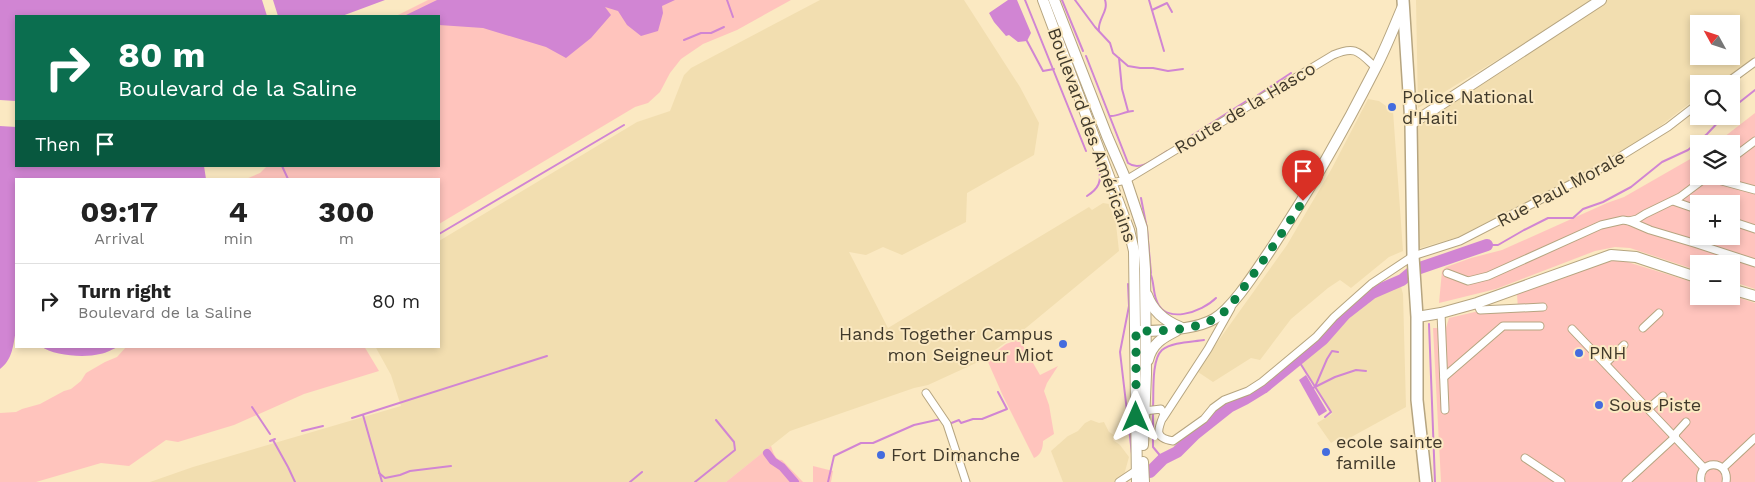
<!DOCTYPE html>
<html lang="en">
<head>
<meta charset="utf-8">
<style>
  :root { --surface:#fff; --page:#f2f2f2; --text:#222; --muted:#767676; --line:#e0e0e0 }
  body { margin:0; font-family:"Work Sans",sans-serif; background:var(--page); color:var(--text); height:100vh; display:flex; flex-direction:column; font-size:19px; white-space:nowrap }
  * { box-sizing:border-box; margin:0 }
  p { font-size:16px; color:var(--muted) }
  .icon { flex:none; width:28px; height:28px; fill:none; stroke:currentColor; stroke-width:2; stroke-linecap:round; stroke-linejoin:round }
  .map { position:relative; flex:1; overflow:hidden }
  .panel { position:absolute; left:15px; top:178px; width:425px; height:170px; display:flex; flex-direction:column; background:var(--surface); border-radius:0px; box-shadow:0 2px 8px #0003 }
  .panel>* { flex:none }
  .top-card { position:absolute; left:15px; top:15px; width:425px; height:152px; border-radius:0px; box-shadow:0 2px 8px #0003; background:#0b6e4f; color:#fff; overflow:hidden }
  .needle { width:32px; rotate:310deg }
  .tools { position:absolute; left:1690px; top:15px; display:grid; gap:10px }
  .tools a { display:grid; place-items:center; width:50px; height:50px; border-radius:0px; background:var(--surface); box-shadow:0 2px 8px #0003; font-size:25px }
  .pin { position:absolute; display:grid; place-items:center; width:42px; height:42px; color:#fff; margin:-51px -21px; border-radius:50% 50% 50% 0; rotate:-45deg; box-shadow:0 0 5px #0007 }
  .pin .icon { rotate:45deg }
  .me { position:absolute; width:55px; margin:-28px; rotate:0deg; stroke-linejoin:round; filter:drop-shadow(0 0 4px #0008) }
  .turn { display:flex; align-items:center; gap:18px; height:105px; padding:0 20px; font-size:22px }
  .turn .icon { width:65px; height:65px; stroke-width:2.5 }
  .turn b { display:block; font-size:35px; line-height:42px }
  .then { display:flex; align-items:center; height:48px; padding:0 20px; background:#0003; gap:10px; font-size:19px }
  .eta { display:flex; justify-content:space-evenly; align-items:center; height:85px; text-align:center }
  .eta b { font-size:30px; font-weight:700; line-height:35px }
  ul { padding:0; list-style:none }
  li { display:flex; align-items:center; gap:15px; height:75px; padding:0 20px; border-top:1px solid var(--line) }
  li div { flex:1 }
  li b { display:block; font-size:19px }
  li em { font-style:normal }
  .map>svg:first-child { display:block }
</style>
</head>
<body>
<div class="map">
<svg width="1755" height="482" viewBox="0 0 1755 482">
  <rect width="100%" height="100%" fill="#fbe9c2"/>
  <!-- built -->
  <g fill="#f2deb0" fill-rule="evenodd">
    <polygon points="820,0 964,0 1020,87 1039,123 1034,155 967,193 966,222 902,255 883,247 866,255 849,252 888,328 1089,207 1092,210 1103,203 1109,204 1116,224 1119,251 1021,332 976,363 928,385 914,388 790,431 726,482 150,482 193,467 401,406 391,375 375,346 439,346 439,241 637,122 670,111 684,75 691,68"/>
    <polygon points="1416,0 1596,0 1418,108"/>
    <path d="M1603 0H1755V68L1714 84H1699V96L1659 127 1615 157 1580 176 1458 237 1417 249 1415 121ZM1699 24H1731V56H1699Z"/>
    <polygon points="1368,99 1379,101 1393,111 1403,251 1389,257 1351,288 1340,280 1328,288 1291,319 1260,360 1251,358 1213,382 1195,370 1206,358 1287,245 1331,170"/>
    <polygon points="1400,283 1403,294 1406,407 1344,441 1337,439 1331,443 1317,423 1332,414 1299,361 1323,339 1345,314 1360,302 1375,292"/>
    <polygon points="1091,420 1099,423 1104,422 1109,432 1114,435 1113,440 1120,445 1129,457 1124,475 1115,482 1063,482 1051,451 1068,436 1078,431 1085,423"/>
  </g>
  <!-- green -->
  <g fill="#ffc4bd" fill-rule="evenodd">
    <polygon points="428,0 791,0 737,30 703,44 681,59 670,73 660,92 648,103 635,107 439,224 439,179 246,179 260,173 267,166 439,166 439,16 396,16"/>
    <path d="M1755 113V289L1731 281V264H1699V271L1630 248 1615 247 1595 251 1496 289 1439 303 1442 271 1446 267 1471 258 1502 250 1607 203 1624 197 1699 154V176H1731V144H1715ZM1699 204H1731V236H1699Z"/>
    <polygon points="1621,260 1699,284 1699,296 1731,296 1731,295 1755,303 1755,482 1441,482 1433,328 1446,328 1449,318 1479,311 1518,309 1517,294 1597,263"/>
    <path d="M1019 339 1040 375 1058 366 1047 383 1044 391 1049 405 1054 434 1043 441C1043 448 1041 455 1034 458L1003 396 988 362 989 357 1006 344Z"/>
    <polygon points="127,346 364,346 379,371 304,394 234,425 178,442 166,440 129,466 101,463 36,482 0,482 0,413 16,412 22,409 40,404 64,391 71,389 81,381 86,373 105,362 117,357"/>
    <path d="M771 446C773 452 775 460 782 460L803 482H726Z"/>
    <polygon points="813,466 833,471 831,482 813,482"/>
  </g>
  <!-- water -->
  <g fill="#d185d3">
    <polygon points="0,0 262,0 267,16 16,16 16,101 0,100"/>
    <polygon points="273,0 385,0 342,16 278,16"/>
    <polygon points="437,0 675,0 662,6 663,13 658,31 641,36 627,25 618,11 605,7 611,15 591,38 566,58 546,47 483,28 439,25 439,16 404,16"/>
    <polygon points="1008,0 1017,0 1031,33 1027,41 1018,42 1009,35 1006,36 994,22 989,13"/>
    <path d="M0 126 16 127V166H204L206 179H16V330C13 345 13 359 0 369Z"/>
    <path d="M41 346H119C113 349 107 353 100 354 85 358 53 356 41 346Z"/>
    <polygon points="1306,375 1327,411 1319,416 1299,380"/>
  </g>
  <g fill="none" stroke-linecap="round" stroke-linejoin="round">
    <!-- stream -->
    <g stroke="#d185d3" stroke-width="2">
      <polyline points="727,0 733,17"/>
      <polyline points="1025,0 1086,151"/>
      <polyline points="1062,0 1083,51"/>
      <polyline points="1075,0 1095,27 1110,43 1113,53 1128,66 1140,68 1153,68 1168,71 1183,69"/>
      <polyline points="1149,0 1164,51"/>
      <polyline points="1152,10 1167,3 1172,12"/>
      <path d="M1099 31C1097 20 1109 11 1105 0"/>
      <polyline points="684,40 701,33 711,33 724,27"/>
      <polyline points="1027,41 1043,71 1054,69"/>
      <path d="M1086 56 1128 163C1140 172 1156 158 1167 151"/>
      <polyline points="1119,58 1122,89 1128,111"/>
      <polyline points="1258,95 1291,73"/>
      <polyline points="1731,109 1755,90"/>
      <path d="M1110 116C1117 117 1125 111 1133 111"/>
      <polyline points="1191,136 1248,100"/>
      <polyline points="282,166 288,179"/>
      <path d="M1087 196C1098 189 1103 181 1098 168"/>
      <polyline points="1141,198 1147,229 1151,273"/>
      <polyline points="439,234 624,125"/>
      <polyline points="1487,245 1498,245 1524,230 1548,218 1573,218 1583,209 1603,202 1631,187 1662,162 1688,150 1707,134 1724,116"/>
      <path d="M1150 273C1154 280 1153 291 1156 299 1164 326 1202 312 1216 298"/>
      <polyline points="1128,284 1129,306 1120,352 1132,454"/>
      <polyline points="1429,324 1435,482"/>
      <polyline points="1296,361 1300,363 1331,412 1325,417"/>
      <polyline points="1315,387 1327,359 1332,351 1338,352"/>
      <polyline points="1313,388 1335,377 1356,370 1366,371"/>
      <polyline points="252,407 270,434"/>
      <path d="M1153 407C1154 394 1151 360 1162 350 1172 342 1192 342 1204 340"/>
      <polyline points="1153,411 1153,447 1163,459"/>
      <polyline points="363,415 382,482"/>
      <polyline points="352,418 547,356"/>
      <polyline points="949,424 959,420 961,423 973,419 982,419 1007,409 998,392"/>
      <polyline points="302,431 323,426"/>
      <polyline points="273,440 288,467 295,482"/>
      <polyline points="270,441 275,439"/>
      <polyline points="379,473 385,478 400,475 410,471 451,466"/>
      <polyline points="630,482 642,472"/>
      <polyline points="695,482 735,450 734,442 716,420"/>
      <polyline points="828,482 834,456 861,443 873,443 914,425 941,419"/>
    </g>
    <!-- canal -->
    <polyline stroke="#d185d3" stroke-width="8" points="767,453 773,461 782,467 795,482"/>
    <!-- river -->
    <polyline stroke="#d185d3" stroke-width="12" points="1150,472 1163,459 1177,452 1195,434 1229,407 1245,399 1263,388 1323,339 1345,314 1372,293 1402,280 1414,270 1487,245"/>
    <!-- street casing -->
    <g stroke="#b6a580" stroke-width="9">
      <g id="street">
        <polyline points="1725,84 1755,62"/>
        <polyline points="1731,159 1755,141"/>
        <polyline points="1707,177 1755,190"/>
        <path d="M1112 183 1126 180 1333 55C1356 45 1359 52 1376 68"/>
        <polyline points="1673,201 1699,210"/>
        <polyline points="1629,221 1637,219 1645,214 1680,197 1708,176"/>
        <polyline points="1731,221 1755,229"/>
        <polyline points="1447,273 1468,281 1488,276 1601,225 1623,220 1629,221 1650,230 1697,244 1755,263"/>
        <polyline points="1477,303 1480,310 1543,307"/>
        <polyline points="1441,313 1445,410"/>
        <polyline points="1643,328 1659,313"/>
        <polyline points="1572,329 1704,468"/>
        <polyline points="1606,363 1624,345"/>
        <polyline points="1444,377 1503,326 1540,326"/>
        <polyline points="926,393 947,424 966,482"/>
        <polyline points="1649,408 1663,396"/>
        <path d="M1144 411 1161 409 1164 414C1158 429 1153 438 1173 441L1204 419 1213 408 1224 400 1248 391 1262 382 1316 337 1334 317 1371 284 1413 256 1460 241 1600 169 1668 127 1699 103"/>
        <polyline points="1163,418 1208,349 1231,308"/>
        <polyline points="1525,458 1561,482"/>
        <polyline points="1723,468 1755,438"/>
        <polyline points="1119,482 1137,470"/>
        <polyline points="1626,482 1675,437 1676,433 1686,422"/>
        <path d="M1701 482C1697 459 1730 459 1726 482"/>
      </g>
    </g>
    <!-- secondary casing -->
    <g stroke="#b6a580" stroke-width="12">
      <g id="secondary">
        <polyline points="1043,0 1129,230 1134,251 1137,482"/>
        <polyline points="1054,0 1107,136 1126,180 1142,228 1145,269 1146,374 1143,445"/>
        <polyline points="1411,124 1601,0"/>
        <polyline points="1731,289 1755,296"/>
        <path d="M1147 295C1153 312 1165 321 1180 327"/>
        <polyline points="1417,317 1441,313 1477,303 1611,255 1636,257 1699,278"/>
        <path d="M1139 331C1161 331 1195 330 1214 319 1233 308 1256 271 1269 252 1308 193 1343 132 1375 69 1386 48 1394 27 1403 6"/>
        <path d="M1148 360C1152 344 1162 338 1176 331"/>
        <polyline points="1143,462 1144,482"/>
      </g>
    </g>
    <!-- primary casing -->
    <g stroke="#b6a580" stroke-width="14">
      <polyline id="primary" points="1403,0 1411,124 1413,256 1417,317 1417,400 1426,482"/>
    </g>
    <!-- street -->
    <use href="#street" stroke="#fff" stroke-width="7"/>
    <!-- secondary -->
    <use href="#secondary" stroke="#fff" stroke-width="10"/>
    <!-- primary -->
    <use href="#primary" stroke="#fff" stroke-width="11"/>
  </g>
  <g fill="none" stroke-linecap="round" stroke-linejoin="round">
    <!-- route -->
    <path stroke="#0b8043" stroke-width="9" stroke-dasharray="0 16.2" d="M1136 417V331C1160 331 1190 331 1212 320 1226 314 1235 299 1244 287 1265 259 1284 230 1303 201"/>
  </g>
  <!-- markers -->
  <g fill="#446cde" stroke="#fbe9c2" stroke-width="2">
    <circle cx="1392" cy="107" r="5"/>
    <circle cx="1063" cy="344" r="5"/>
    <circle cx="1579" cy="353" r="5"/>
    <circle cx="1599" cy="405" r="5"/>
    <circle cx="1326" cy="452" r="5"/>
    <circle cx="881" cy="455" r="5"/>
  </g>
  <g text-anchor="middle" stroke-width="4" stroke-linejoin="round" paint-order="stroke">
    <!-- poi labels -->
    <g font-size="18" fill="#413a2b" stroke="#fbe9c2" text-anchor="start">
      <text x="1402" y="103">Police National<tspan x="1402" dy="21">d'Haiti</tspan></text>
      <text x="1053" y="340" text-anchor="end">Hands Together Campus<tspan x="1053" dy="21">mon Seigneur Miot</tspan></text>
      <text x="1589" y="359">PNH</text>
      <text x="1609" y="411">Sous Piste</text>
      <text x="1336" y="448">ecole sainte<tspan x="1336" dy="21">famille</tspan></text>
      <text x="891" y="461">Fort Dimanche</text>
    </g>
    <!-- street labels -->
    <g font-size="18" fill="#413a2b" stroke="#fbe9c2">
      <text transform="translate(1245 108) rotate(-31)" y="6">Route de la Hasco</text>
      <text transform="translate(1092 135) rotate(70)" y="6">Boulevard des Américains</text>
      <text transform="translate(1561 189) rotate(-28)" y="6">Rue Paul Morale</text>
    </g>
  </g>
</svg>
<div class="tools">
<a><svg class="needle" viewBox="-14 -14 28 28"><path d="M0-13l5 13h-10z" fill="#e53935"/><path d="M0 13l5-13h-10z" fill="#767676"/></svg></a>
<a><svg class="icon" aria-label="search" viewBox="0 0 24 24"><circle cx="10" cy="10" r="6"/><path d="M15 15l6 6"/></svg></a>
<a><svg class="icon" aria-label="layers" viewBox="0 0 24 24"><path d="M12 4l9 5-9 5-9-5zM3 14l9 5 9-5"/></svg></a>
<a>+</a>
<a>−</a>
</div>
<div class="pin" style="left:1303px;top:201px;background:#d93025"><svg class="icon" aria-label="arrive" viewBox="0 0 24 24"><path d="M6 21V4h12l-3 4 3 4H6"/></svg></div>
<svg class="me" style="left:1136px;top:417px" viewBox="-20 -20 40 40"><path d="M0-17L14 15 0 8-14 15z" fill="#0b8043" stroke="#fff" stroke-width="4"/></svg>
<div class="top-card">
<div class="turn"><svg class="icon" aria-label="right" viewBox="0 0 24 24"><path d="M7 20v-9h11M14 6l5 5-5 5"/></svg><div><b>80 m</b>Boulevard de la Saline</div></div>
<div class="then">Then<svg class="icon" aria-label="arrive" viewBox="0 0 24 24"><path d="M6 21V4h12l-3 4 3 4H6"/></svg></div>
</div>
<section class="panel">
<div class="eta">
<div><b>09:17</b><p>Arrival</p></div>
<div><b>4</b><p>min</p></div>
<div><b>300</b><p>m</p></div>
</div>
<ul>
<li><svg class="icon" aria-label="right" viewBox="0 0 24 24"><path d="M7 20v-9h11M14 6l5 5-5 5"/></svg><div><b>Turn right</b><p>Boulevard de la Saline</p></div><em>80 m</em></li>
</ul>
</section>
</div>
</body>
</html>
